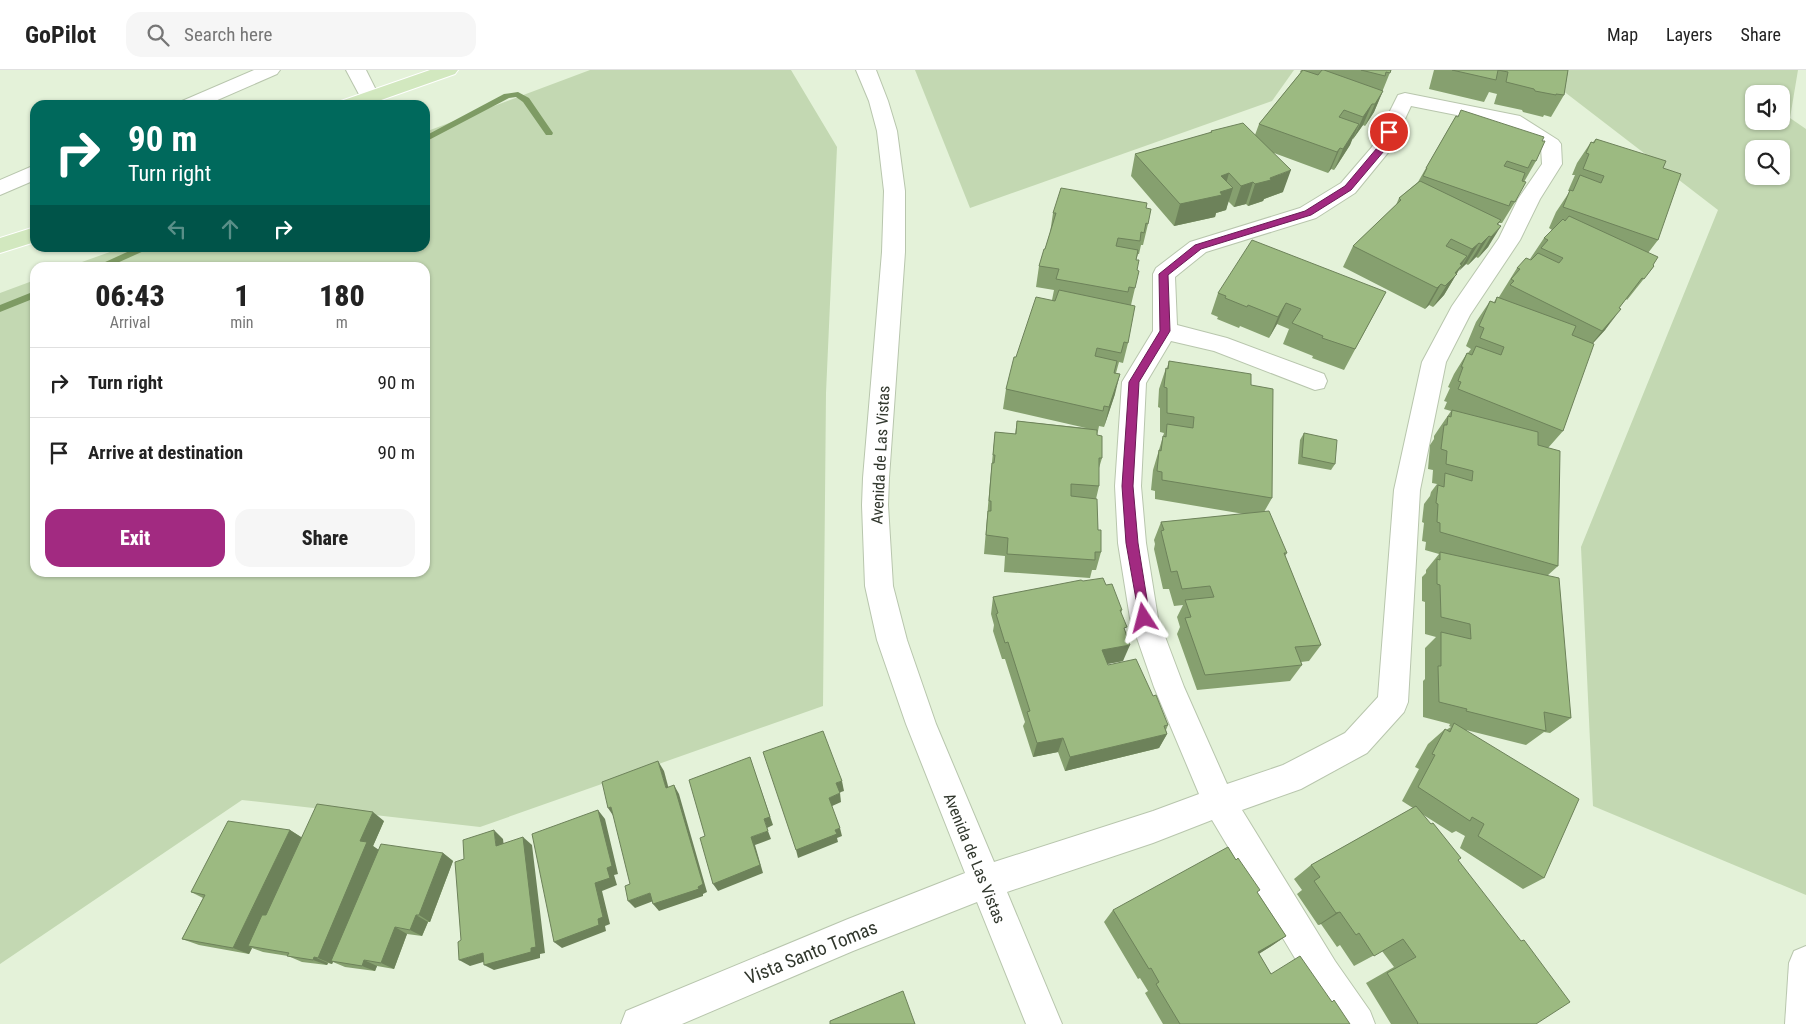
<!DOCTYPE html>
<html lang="en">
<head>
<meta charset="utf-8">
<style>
  :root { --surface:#fff; --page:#f6f6f6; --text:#222; --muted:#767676; --line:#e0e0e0; --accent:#a22a81 }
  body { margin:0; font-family:"Roboto Condensed",sans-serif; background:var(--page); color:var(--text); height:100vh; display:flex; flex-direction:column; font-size:19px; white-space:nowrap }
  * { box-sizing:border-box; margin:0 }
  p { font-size:16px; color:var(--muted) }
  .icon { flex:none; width:28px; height:28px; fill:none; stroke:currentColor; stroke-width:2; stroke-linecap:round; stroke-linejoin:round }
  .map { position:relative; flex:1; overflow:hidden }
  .drawer { position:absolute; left:30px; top:192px; width:400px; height:315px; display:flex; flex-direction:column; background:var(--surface); border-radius:15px; box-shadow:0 1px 4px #0004 }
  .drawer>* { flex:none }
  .banner { position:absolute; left:30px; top:30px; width:400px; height:152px; border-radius:15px; box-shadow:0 1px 4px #0004; background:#00695c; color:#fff; overflow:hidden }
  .tools { position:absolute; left:1745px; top:15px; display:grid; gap:10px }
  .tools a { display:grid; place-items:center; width:45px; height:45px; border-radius:10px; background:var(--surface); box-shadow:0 1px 4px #0004; font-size:25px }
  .pin { position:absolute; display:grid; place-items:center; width:42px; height:42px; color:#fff; margin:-21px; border:2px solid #fff; border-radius:50%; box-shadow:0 1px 5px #0007 }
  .me { position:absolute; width:55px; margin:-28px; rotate:351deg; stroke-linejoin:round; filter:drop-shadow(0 0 4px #0008) }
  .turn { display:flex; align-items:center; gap:18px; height:105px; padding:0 15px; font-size:22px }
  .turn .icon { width:65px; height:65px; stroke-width:2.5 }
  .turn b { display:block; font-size:35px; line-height:42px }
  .lanes { display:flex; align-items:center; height:48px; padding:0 15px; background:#0003; justify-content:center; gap:25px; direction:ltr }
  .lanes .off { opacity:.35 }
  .eta { display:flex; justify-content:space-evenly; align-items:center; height:85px; text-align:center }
  .eta b { font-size:30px; font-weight:800; line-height:35px }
  .button { display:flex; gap:10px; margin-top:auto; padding:10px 15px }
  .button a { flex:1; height:58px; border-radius:15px; background:var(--accent); color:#fff; font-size:20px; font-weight:800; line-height:58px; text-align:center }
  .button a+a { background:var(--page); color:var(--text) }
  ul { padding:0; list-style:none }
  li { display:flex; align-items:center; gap:15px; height:70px; padding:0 15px; border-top:1px solid var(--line) }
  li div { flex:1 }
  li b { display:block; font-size:19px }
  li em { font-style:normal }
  header { display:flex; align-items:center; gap:30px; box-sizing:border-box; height:70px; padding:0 25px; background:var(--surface); border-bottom:1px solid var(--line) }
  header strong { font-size:24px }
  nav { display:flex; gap:28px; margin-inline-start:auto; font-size:18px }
  .search { width:350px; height:45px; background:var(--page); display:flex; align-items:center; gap:12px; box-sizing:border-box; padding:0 18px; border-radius:15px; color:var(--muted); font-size:19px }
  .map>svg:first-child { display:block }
</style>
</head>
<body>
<header>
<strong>GoPilot</strong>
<div class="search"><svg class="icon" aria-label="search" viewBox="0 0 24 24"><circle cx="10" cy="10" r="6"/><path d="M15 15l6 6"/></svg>Search here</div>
<nav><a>Map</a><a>Layers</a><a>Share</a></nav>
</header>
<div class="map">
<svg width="1806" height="954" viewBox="0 0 1806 954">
  <rect width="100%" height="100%" fill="#e4f2d9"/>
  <!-- green -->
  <g fill="#c3d8b2" fill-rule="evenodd">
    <polygon points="590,0 791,0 837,77 826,323 823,636 480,757 242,730 0,894 0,223 35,210 35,502 425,502 425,198 68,197 121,178 425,178 425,62"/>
    <polygon points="915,0 1294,0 1272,31 970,138"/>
    <path d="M1536 0H1798L1790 48 1806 59V825L1593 736 1581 477 1718 140ZM1754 24H1781V51H1754ZM1754 79H1781V106H1754Z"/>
  </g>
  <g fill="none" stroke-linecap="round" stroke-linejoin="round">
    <!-- stream -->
    <g fill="#7e9b64" fill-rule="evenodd">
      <polygon points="518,22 529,28 553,63 552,65 546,65 523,32 516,27 509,28 425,72 425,66 504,24"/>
      <polygon points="136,178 148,178 146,180 106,198 92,198"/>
      <polygon points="35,221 35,228 0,242 0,235"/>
    </g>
    <!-- minor casing -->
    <g stroke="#b8c6ad" stroke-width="2">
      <g id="minor">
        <polygon points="254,0 280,0 277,4 206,35 179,35 182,31"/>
        <polygon points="346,0 366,0 379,26 376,30 369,32 362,30"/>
        <path d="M856 0H876L888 31 897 61 905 121V182L889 408 888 435 893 516 907 570 936 654 994 792 1153 741 1199 724 1154 617 1130 548 1118 473 1115 416 1122 312 1153 261V204L1156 198 1190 172 1300 138 1341 113 1372 77 1398 25 1405 23 1520 46 1558 70 1561 74 1562 94 1540 129 1520 170 1470 245 1446 292 1420 420 1408 632 1404 642 1367 683 1301 719 1242 740 1335 891 1370 941 1375 954H1336L1311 915 1212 750 1153 773 1007 822 1062 954H1026L977 832 853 881 682 954H621L626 941 848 849 965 803 906 654 877 570 865 516 862 435 863 408 882 182 884 121 877 61 869 31ZM1411 36 1507 55 1541 77 1542 94 1518 129 1499 168 1452 236 1422 292 1394 420 1378 627 1345 663 1283 695 1227 714 1184 617 1158 548 1146 473 1141 416 1146 313 1171 271 1214 281 1315 320 1324 318 1327 311 1324 304 1227 268 1177 255 1175 207 1206 182 1316 148 1355 123 1391 79Z"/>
        <polygon points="35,95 35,110 0,125 0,110"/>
        <polygon points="1806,876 1806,954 1785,954 1789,893 1794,881"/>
      </g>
    </g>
    <!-- major casing -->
    <g stroke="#fff" stroke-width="2">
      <g id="major">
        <polygon points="430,0 458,0 455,4 367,35 338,35 341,31"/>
        <polygon points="35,157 35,172 0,183 0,168"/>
      </g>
    </g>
    <!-- minor -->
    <use href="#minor" fill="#fff" fill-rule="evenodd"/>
    <!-- major -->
    <use href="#major" fill="#d2e8bf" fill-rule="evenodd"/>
  </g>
  <!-- wall -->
  <g fill="#86a06f">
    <polygon points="1301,0 1391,0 1374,42 1365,56 1363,55 1353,69 1352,68 1350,75 1334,100 1331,99 1328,103 1274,83 1283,122 1264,129 1263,131 1248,136 1246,134 1234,137 1228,131 1226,140 1216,143 1215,147 1174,156 1131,106 1135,84 1210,63 1211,61 1255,65 1259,54 1301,2 1300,2"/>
    <polygon points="1434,0 1568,0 1564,25 1551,47 1544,45 1543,47 1523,42 1522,40 1494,34 1497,24 1489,22 1484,32 1429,19"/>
    <polygon points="1456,46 1536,91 1524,112 1515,132 1502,153 1499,153 1498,155 1488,177 1478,188 1476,187 1468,195 1466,194 1459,200 1444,225 1433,237 1429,235 1425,239 1343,197 1353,176 1396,135 1399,128 1418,112 1426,98"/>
    <polygon points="1596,69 1663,98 1658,170 1648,183 1653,195 1654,196 1627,230 1626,229 1619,238 1605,260 1593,273 1563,361 1548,378 1558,496 1547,506 1571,648 1550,663 1544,662 1526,675 1466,660 1544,808 1523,819 1460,778 1465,766 1456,761 1452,763 1422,744 1458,790 1536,954 1391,954 1366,913 1394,897 1382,881 1354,896 1340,875 1337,877 1321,854 1318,855 1297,824 1302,820 1294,809 1311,795 1413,738 1402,731 1419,699 1415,697 1428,674 1445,659 1446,660 1451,657 1449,656 1450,654 1423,647 1423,611 1425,609 1425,578 1436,567 1425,564 1425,532 1422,531 1422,507 1426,503 1426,500 1439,484 1425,480 1426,472 1422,471 1424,453 1422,452 1424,434 1430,426 1431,422 1437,414 1432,413 1433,400 1428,399 1430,375 1434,369 1434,366 1438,360 1451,341 1444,339 1447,332 1444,331 1450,318 1448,317 1454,304 1467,283 1468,283 1471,279 1466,276 1476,252 1490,231 1494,232 1497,227 1499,227 1517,198 1531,190 1530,189 1544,168 1552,160 1549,158 1556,142 1570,121 1568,121 1575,105 1572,105 1577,93 1591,72 1593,72"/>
    <polygon points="1146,138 1148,154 1143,175 1141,175 1139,184 1138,184 1136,190 1137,200 1135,218 1131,235 1128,273 1123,293 1119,292 1116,303 1115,324 1104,357 1099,356 1098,361 1097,365 1102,388 1099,398 1099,416 1096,429 1098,460 1101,482 1096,500 1092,500 1090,508 1004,502 1005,486 984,484 990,412 995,362 1015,364 1017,351 1086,358 1003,339 1006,319 1016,287 1052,230 1054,220 1036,217 1039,196 1045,179 1050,163 1053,143"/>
    <polygon points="1386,222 1344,300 1312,288 1313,286 1283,274 1289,259 1277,254 1269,268 1240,256 1239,258 1217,249 1218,247 1211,244 1218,223"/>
    <polygon points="1169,291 1251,315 1272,428 1264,442 1287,483 1285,486 1321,575 1309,591 1301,592 1302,595 1290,611 1197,620 1177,564 1180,557 1177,547 1183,535 1174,536 1169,519 1163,519 1154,479 1155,474 1154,470 1161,452 1244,444 1155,429 1155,421 1151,420 1153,400 1164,363 1160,362 1160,338 1158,337 1159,319 1166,298 1167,298"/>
    <polygon points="1304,363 1335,394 1331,400 1298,394 1300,370"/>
    <polygon points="1083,511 1106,515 1122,540 1121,543 1125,562 1123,591 1107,594 1108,595 1153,626 1168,655 1166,660 1167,664 1159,678 1065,701 1058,682 1033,687 1023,656 1025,652 1005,589 1002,589 993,561 994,555 991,544 993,527"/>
    <polygon points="384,751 373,776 378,780 443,783 453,791 430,852 428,852 422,866 407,864 394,899 377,896 375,901 345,897 333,892 332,894 328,893 327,895 302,892 288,886 263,882 252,878 249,884 199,875 182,869 203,828 191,822 290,760 301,767"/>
    <polygon points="1257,822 1286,866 1259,884 1271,904 1331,931 1350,954 1163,954 1145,923 1148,921 1140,908 1138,909 1104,852 1113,840"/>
  </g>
  <!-- shaded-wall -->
  <g fill="#6d825a">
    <polygon points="1383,21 1374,42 1365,56 1375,34"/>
    <polygon points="1372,34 1363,55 1353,69 1363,47"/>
    <polygon points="1359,54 1350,75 1334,100 1343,79"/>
    <polygon points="1340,78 1331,99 1328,103 1337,82"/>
    <polygon points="1291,100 1283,122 1264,129 1263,131 1248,136 1255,114"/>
    <polygon points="1229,103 1224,121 1233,118 1226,140 1216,143 1215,147 1174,156 1180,134 1221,106"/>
    <polygon points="1253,112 1246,134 1234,137 1241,116"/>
    <polygon points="1501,156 1488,177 1478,188 1491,167"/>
    <polygon points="1489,166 1476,187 1468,195 1481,174"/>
    <polygon points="1479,173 1466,194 1459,201 1472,179"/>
    <polygon points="1467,186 1444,225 1433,237 1460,194"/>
    <polygon points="1441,214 1429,235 1425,239 1437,218"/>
    <polygon points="1286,233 1277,254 1269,268 1278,247"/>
    <polygon points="1621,239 1605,260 1585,282 1602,261"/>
    <polygon points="1120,304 1115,324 1104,357 1109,337"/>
    <polygon points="1130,575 1123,591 1096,596 1102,580"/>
    <polygon points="1167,664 1159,678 1065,701 1070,687"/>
    <polygon points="1063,668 1058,682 1033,687 1037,673"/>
    <polygon points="658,691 664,701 671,727 666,718"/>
    <polygon points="753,697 773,755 767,758 764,749"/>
    <polygon points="842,711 844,721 838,723 836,713"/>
    <polygon points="674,715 679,724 707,822 703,824 703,826 659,841 653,834"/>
    <polygon points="840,723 841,732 830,737 829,728"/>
    <polygon points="611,737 614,747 608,738"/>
    <polygon points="598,740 605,749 618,804 614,805 617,815 602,821 610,854 605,856 606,861 562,878 554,872 595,813 607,798"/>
    <polygon points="373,742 384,751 373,776 379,780 332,894 318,888 360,771"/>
    <polygon points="840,758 842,766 837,768 838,772 798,788 796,780 835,760"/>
    <polygon points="290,760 304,769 253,877 248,876 252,878 249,884 233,878"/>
    <polygon points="494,760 503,769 505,784 496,776"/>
    <polygon points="768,761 771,769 755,775 763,803 718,821 713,814 751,767"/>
    <polygon points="523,767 532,775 545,883 540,884 540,888 494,900 484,895"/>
    <polygon points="443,783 453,791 430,852 419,845"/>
    <polygon points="650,823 656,830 635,838 628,831"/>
    <polygon points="1340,842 1321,854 1318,855 1336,843"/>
    <polygon points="416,845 428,852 422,866 410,860"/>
    <polygon points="395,857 407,864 394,899 381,893"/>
    <polygon points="1286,866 1270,877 1243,893 1258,882"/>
    <polygon points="483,883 493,889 470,896 459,890"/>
    <polygon points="314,887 328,893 327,895 313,890"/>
    <polygon points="364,890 377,896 375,901 362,896"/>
  </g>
  <!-- building -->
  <g fill="#9cba81" stroke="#6d825a">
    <polygon points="1303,0 1318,5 1322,0 1324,0 1383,21 1375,34 1372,34 1363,47 1344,40 1339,47 1359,54 1343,79 1340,78 1337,82 1259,54"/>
    <polygon points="1361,0 1391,0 1390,3 1386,2 1385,6"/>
    <polygon points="1452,0 1568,0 1564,25 1556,24 1556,25 1535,21 1534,19 1506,12 1508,2 1498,0 1496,10"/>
    <polygon points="1461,40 1544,67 1542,71 1545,71 1536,91 1532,90 1528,98 1507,91 1504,96 1525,103 1522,111 1526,112 1515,132 1511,131 1509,136 1423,106 1427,98 1426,98 1456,46 1458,47"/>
    <polygon points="1243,53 1291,100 1270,108 1271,110 1255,114 1253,112 1241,116 1229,103 1221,106 1233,118 1220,122 1222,125 1180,134 1135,84 1212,62 1211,61"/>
    <polygon points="1596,69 1666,91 1663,98 1681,104 1658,170 1563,137 1570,120 1573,121 1580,105 1601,113 1604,106 1583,99 1589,84 1586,83 1591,72 1594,73"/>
    <polygon points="1420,111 1501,150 1497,154 1501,156 1491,167 1489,166 1481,174 1479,173 1472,179 1451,169 1446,176 1467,186 1460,194 1462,195 1455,203 1457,204 1445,216 1441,214 1437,218 1353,176 1401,130 1399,128"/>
    <polygon points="1061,118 1147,133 1146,138 1151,139 1148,154 1146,153 1144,163 1141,162 1140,171 1118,168 1116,176 1138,180 1136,190 1139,190 1137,200 1139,201 1135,218 1129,217 1128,222 1056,209 1059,199 1039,196 1044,179 1045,179 1056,143 1053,143"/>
    <polygon points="1569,146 1658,187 1653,195 1654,196 1644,209 1642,208 1619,238 1621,239 1602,261 1510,215 1514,211 1511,209 1520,199 1517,198 1526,188 1531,190 1538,183 1559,193 1563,188 1541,178 1548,170 1544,168 1563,149 1565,151"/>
    <polygon points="1252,170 1386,222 1355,279 1322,268 1323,266 1292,253 1301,239 1286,233 1278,247 1248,235 1247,237 1225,228 1226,226 1218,223"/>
    <polygon points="1059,220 1135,236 1128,273 1124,272 1121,283 1097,278 1095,286 1117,291 1114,303 1120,304 1109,337 1104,336 1103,341 1006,319 1014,287 1016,287 1036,227 1055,231"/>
    <polygon points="1497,227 1576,256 1572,265 1594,274 1563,361 1458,319 1461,312 1458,311 1463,297 1461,297 1467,283 1472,285 1476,276 1501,285 1504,277 1480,268 1484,258 1479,256 1490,231 1495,233"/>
    <polygon points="1169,291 1251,304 1251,315 1273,319 1272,428 1162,410 1162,402 1157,401 1159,380 1161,381 1163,366 1166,367 1167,354 1193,358 1194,347 1167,343 1167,318 1164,317 1166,298 1168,299"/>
    <polygon points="1452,340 1538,362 1538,375 1560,381 1558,496 1440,462 1440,453 1437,452 1438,434 1436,433 1438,415 1444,417 1445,403 1472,411 1473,401 1446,394 1447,381 1441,379 1444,355 1447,355 1448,346 1451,347"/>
    <polygon points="1017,351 1097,360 1097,365 1102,366 1102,388 1099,388 1099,416 1071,414 1071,426 1097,429 1098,460 1101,460 1101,482 1095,482 1095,490 1007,484 1008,468 986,465 988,441 991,441 991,431 989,431 992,393 994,393 995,385 993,385 995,362 1016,364"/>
    <polygon points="1304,363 1337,370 1335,394 1302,387"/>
    <polygon points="1269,441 1287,483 1284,483 1321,575 1295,577 1302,595 1205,605 1185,548 1191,547 1185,530 1214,527 1210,516 1182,519 1177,501 1171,502 1161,461 1164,460 1161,452"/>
    <polygon points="1440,482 1559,508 1571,648 1544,642 1546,661 1466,641 1467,639 1439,632 1438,596 1441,596 1441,562 1471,569 1470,554 1441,547 1440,515 1437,514 1437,489 1440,490"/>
    <polygon points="1103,508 1106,515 1112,514 1122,540 1120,540 1127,557 1124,558 1130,575 1102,580 1108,595 1136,589 1153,626 1156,625 1168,655 1164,656 1167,664 1070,687 1063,668 1037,673 1027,642 1030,641 1008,572 1005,573 996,544 998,543 993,527 1081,510 1083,511"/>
    <polygon points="1454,653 1579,729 1544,808 1478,766 1484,754 1472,747 1470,751 1418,717 1435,685 1432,684 1445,659 1450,662"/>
    <polygon points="823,661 842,711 836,713 840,723 829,728 840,758 835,760 837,764 796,780 763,682"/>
    <polygon points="750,687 770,747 764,749 768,761 751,767 760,795 713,814 700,768 705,766 689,710"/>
    <polygon points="658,691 666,718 674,715 703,814 698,817 699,819 653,834 650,823 628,831 625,816 630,814 611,737 608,738 602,712"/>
    <polygon points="317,734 373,742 360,771 367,772 318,888 314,887 313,890 287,886 289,883 248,876 262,845 266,845"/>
    <polygon points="1416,736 1431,754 1433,753 1461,788 1458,790 1521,871 1524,870 1570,932 1536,954 1417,954 1418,953 1387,903 1416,887 1403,869 1374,886 1359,863 1356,865 1340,842 1336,843 1314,811 1320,807 1311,795"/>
    <polygon points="598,740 612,796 607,798 610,808 595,813 603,847 598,849 599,855 554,872 532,764"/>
    <polygon points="228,751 290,760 233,878 182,869 205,825 191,822"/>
    <polygon points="494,760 496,776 523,767 536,877 531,878 531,882 484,895 483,883 459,890 458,872 461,870 455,792 464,789 463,770"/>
    <polygon points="381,774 443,783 419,845 416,845 410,860 395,857 381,893 364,890 362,896 331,891"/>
    <polygon points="1228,777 1236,790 1238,788 1260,820 1257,822 1286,866 1258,882 1271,904 1300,886 1332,932 1334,930 1350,954 1180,954 1156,914 1159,912 1151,898 1149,899 1113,840"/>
    <polygon points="903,921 915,954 830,954 830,951"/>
  </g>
  <!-- route -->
  <polygon fill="#a22a81" stroke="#691b54" points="1386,60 1393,62 1384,81 1351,120 1311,145 1201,179 1168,205 1170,261 1139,312 1133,416 1138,473 1150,548 1148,552 1144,554 1140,552 1126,473 1122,416 1129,312 1160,261 1159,204 1195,175 1305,141 1345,116 1377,78"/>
  <g text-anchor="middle" stroke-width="5" stroke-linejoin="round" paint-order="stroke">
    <!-- street labels -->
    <g font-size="16" fill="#31372d" stroke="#fff">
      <text transform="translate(880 385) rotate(-87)" y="6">Avenida de Las Vistas</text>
      <text transform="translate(975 788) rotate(68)" y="6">Avenida de Las Vistas</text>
    </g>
    <!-- near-street labels -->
    <g font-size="19" fill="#31372d" stroke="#fff">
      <text transform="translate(811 882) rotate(-22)" y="7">Vista Santo Tomas</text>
    </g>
  </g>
</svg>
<div class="tools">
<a><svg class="icon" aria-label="sound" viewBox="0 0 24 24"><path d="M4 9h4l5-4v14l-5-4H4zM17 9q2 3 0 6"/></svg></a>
<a><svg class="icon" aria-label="search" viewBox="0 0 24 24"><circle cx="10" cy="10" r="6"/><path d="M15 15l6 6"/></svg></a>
</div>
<div class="pin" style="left:1389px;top:62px;background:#d93025"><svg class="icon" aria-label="arrive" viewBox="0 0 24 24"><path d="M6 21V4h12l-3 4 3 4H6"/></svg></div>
<svg class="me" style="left:1144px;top:548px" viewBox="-20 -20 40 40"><path d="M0-17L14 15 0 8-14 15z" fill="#a22a81" stroke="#fff" stroke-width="4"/></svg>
<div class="banner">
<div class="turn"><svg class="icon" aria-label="right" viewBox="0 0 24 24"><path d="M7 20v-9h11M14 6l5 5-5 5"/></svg><div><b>90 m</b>Turn right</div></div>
<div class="lanes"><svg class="icon off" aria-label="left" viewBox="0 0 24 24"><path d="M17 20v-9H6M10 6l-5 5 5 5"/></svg><svg class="icon off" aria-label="ahead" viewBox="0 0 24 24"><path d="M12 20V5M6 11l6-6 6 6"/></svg><svg class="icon" aria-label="right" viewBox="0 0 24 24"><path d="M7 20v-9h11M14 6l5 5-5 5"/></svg></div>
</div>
<section class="drawer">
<div class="eta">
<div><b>06:43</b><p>Arrival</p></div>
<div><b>1</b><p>min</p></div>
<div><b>180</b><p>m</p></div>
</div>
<ul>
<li><svg class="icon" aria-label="right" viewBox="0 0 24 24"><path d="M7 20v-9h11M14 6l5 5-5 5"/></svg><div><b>Turn right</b></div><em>90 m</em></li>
<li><svg class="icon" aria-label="arrive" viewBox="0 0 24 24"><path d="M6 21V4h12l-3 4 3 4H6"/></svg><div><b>Arrive at destination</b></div><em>90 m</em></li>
</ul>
<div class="button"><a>Exit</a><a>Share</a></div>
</section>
</div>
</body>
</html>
